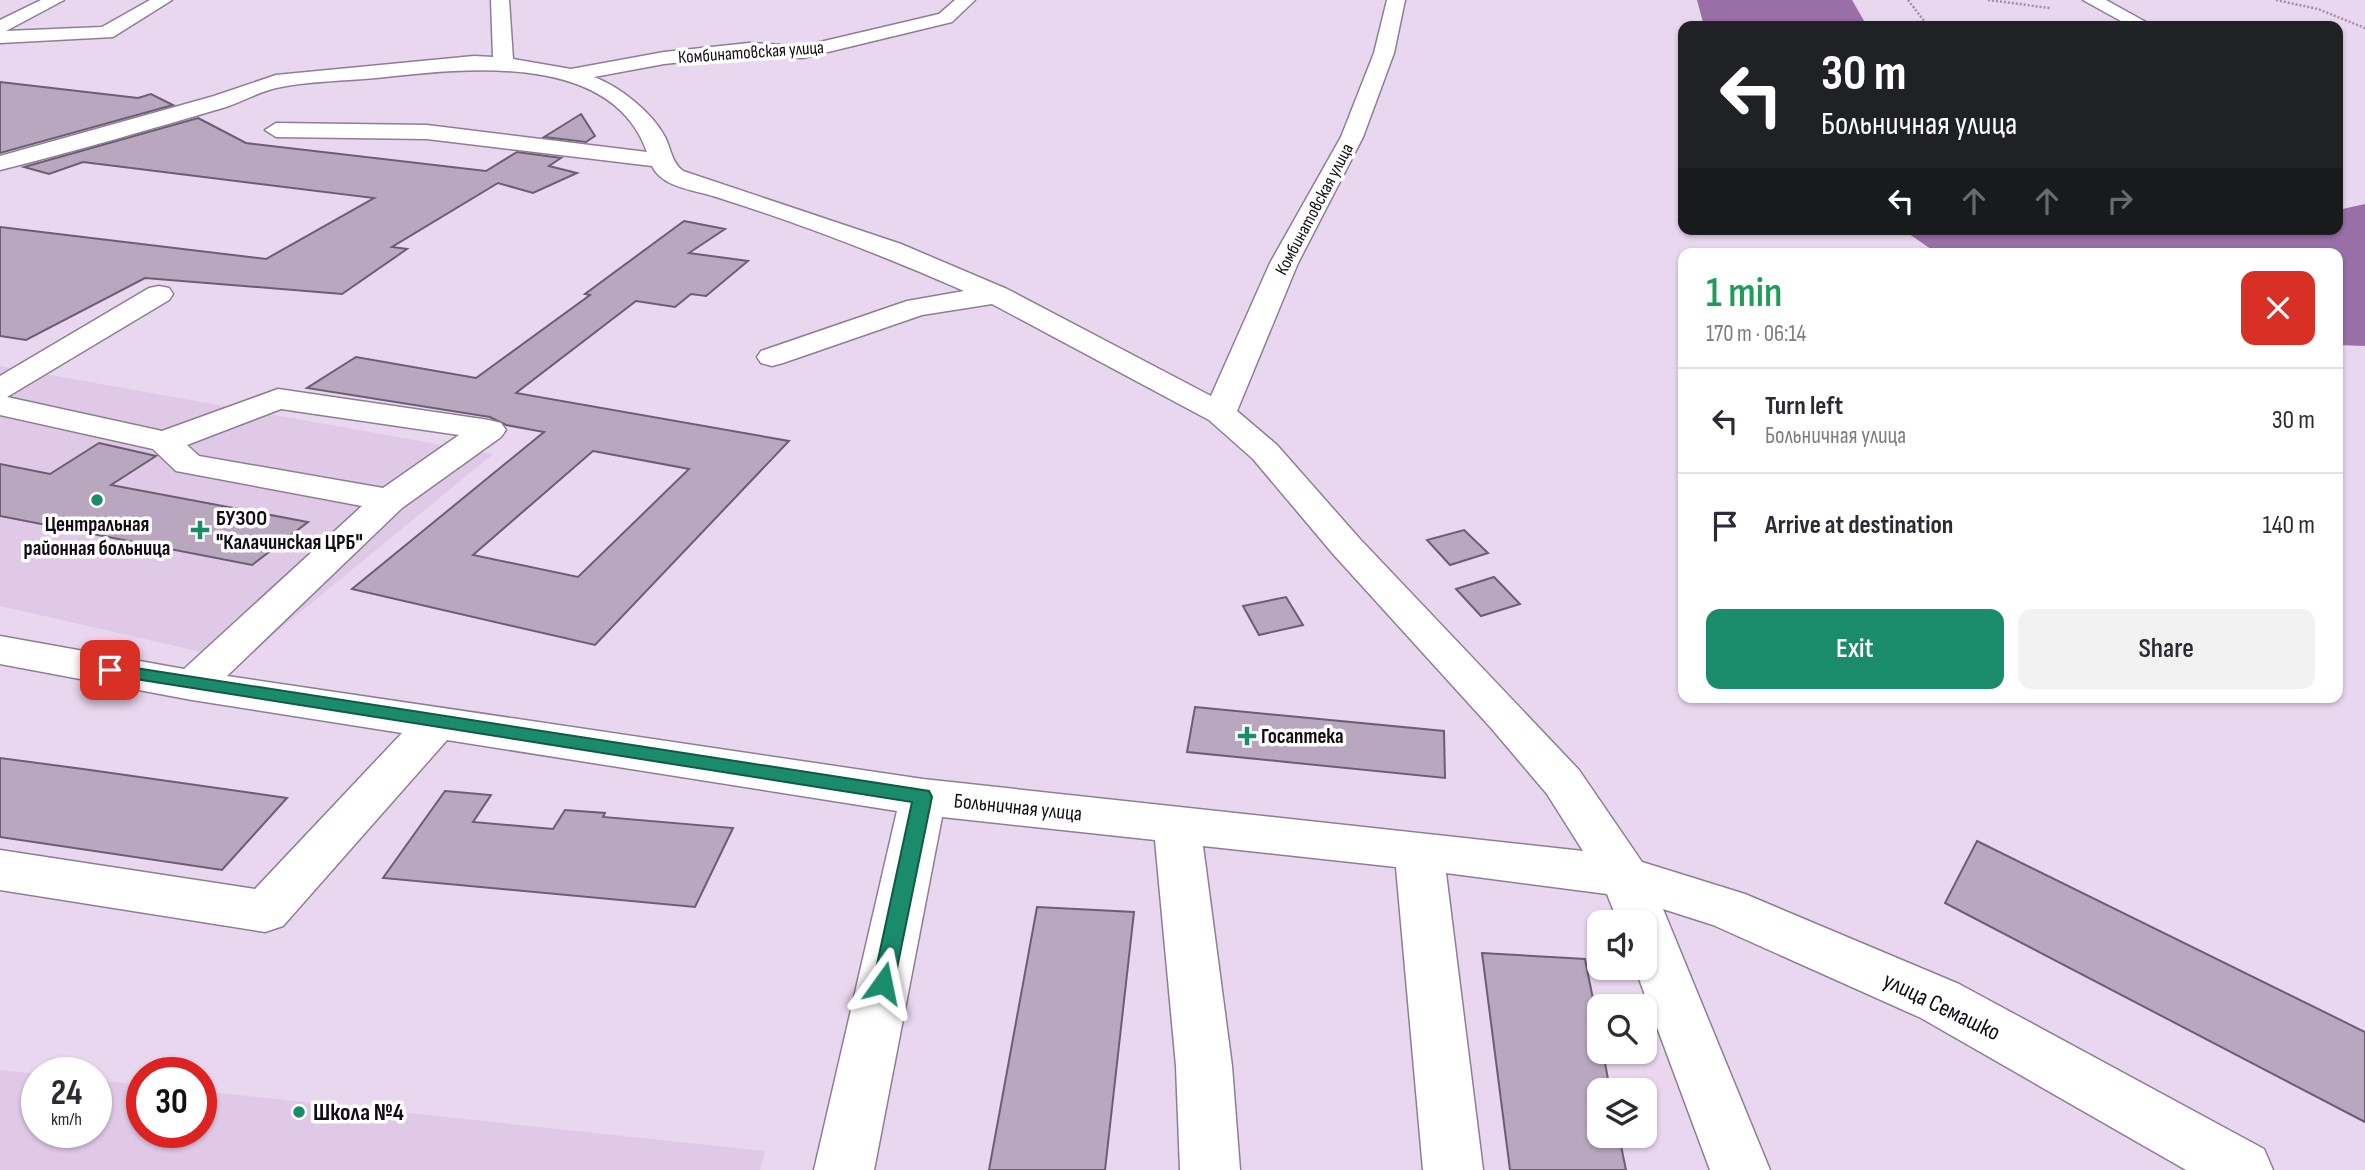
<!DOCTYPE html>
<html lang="en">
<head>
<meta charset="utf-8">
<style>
  :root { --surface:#fff; --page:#f2f2f3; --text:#2b2b33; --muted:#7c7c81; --line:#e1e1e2; --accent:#1a8b6b }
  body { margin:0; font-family:"Sofia Sans Condensed",sans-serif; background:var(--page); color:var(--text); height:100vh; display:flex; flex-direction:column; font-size:26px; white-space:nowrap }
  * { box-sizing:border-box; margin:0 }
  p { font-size:23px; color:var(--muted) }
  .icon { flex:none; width:38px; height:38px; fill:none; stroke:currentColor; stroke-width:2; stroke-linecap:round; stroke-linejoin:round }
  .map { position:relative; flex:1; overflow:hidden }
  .sheet { position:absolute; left:1678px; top:248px; width:665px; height:455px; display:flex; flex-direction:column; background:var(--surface); border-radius:14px; box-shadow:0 2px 5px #0004 }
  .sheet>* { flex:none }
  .hud { position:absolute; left:1678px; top:21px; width:665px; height:214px; border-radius:14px; box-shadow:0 2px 5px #0004; background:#202124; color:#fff; overflow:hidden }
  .buttons { position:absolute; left:1587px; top:910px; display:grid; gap:14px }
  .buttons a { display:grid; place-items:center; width:70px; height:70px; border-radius:14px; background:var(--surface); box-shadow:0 2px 5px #0004; font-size:35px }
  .speed { position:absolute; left:21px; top:1057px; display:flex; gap:14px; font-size:35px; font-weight:700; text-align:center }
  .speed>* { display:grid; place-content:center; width:91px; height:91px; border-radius:50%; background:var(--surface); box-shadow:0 2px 5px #0004; line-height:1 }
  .speed small { font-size:18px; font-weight:400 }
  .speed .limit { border:10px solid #d22; background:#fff; color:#111 }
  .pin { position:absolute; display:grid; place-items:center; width:60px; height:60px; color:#fff; margin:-30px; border-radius:14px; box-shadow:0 4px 10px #0006 }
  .me { position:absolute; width:77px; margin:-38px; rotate:12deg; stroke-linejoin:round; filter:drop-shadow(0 0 5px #0008) }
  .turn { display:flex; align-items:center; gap:24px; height:147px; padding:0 28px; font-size:32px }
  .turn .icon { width:91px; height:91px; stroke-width:2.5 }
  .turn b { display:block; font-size:49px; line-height:60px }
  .lanes { display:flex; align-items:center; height:66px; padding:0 28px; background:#0003; justify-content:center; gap:35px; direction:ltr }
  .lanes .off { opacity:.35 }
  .round { display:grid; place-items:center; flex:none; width:74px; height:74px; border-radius:14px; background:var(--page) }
  .overview { display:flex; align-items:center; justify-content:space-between; height:119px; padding:0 28px }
  h1 { font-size:42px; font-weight:600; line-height:52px; color:#1e9e55 }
  .cta { display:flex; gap:14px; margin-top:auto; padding:14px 28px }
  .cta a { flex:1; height:80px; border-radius:14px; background:var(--accent); color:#fff; font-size:28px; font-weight:600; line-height:80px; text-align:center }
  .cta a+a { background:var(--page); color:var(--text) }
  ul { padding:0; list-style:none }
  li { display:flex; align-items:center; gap:21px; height:105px; padding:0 28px; border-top:2px solid var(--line) }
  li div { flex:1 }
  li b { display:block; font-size:26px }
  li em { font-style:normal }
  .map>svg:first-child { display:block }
</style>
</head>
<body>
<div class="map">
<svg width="2365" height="1170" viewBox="0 0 2365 1170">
  <rect width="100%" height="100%" fill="#e9d7ef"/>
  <!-- built -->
  <g fill="#e0c9e7">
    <polygon points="0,366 493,454 241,661 0,606"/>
    <polygon points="0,1070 37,1074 37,1132 96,1132 96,1080 142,1085 142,1132 201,1132 201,1091 765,1151 760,1170 0,1170"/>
  </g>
  <!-- water -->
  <g fill="#9a6fa8">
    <polygon points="1697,0 1852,0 1867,26 1704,26"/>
    <polygon points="2365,204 2365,346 2338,345 2338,254 1938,254 1902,229 2338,229 2338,210"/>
  </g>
  <!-- building -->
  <g fill="#b8a7be" stroke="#6d5d72" stroke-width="2" fill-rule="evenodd">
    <polygon points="0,82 138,98 151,94 173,105 0,153"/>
    <polygon points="581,114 595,136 586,142 544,137"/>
    <polygon points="198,118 246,143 486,171 517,152 561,158 549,166 577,173 533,193 498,183 392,247 407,249 342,294 145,278 26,340 0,336 0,227 266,259 374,198 83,162 49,174 24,167"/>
    <path d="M684 221 725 229 689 253 748 261 706 296 691 294 675 307 636 301 516 393 789 441 595 645 352 589 544 432 506 425 490 417 307 388 356 357 476 378 590 295 585 294ZM593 451 689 469 578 577 473 555Z"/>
    <polygon points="99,443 156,456 111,485 308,522 252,565 0,516 0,464 50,474"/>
    <polygon points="1464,530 1488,553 1450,565 1427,540"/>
    <polygon points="1494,577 1520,604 1481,616 1456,589"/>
    <polygon points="1286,597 1303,625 1259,635 1243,606"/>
    <polygon points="1195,707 1444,731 1445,778 1187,752"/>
    <polygon points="0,758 83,769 287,798 222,870 0,837"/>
    <polygon points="445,791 491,795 473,822 553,829 565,810 605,813 603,817 733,828 695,907 383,878"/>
    <polygon points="1977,841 2365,1032 2365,1122 1945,903"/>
    <polygon points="1037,907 1134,912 1105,1170 989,1170"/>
    <polygon points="1482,953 1585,959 1600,1034 1600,1052 1603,1052 1610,1090 1600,1090 1600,1136 1619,1136 1626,1170 1510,1170"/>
  </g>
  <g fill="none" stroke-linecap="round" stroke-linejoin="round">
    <!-- minor casing -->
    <g stroke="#8e7e94" stroke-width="3">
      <g id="minor">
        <polygon points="41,0 64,0 6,31 102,27 150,0 172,0 113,37 0,43 0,20"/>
        <path d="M491 0H509L513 59 571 69 664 52 749 43 803 46 939 14 955 0H975L952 22 803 58 749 55 664 64 594 77C620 87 652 112 665 137 671 149 672 163 683 171L901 244 1007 289 1211 396 1270 263 1341 137 1374 53 1387 0H1405L1394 53 1363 137 1298 263 1237 411 1277 445 1359 538 1579 770 1642 862 1745 894 1959 984 2264 1149 2273 1170H2186L1921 1018 1713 925 1663 909 1770 1170H1710L1635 968H1645V922H1618L1607 894 1446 873 1483 1170H1423L1396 867 1203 846 1232 1066 1240 1170H1180L1176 1066 1155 840 942 817 874 1170H814L897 811 447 740 283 926 265 932 0 890V850L255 889 402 733 192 700 0 664V636L184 669 362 506 176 471 153 449 0 415V376L149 288 159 286 169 288 173 294 169 300 7 397 162 431 278 389 489 420 501 423 506 430 501 437 402 508 227 676 923 779 1583 851 1547 794 1491 728 1333 554 1253 459 1209 420 992 304 922 315 783 363 772 366 761 363 757 357 761 351 907 301 964 291C882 255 799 223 713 196 693 190 662 187 652 166L427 139 276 137 265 130 276 123 427 125 647 152C611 49 459 69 376 78 345 81 311 81 281 87 262 90 244 101 226 107 151 129 76 151 0 170V156L214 96 276 75 474 56 493 57ZM281 409 459 435 383 488 199 456 187 445Z"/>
        <polygon points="2083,0 2106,0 2153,26 2130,26"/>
      </g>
    </g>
    <!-- path -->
    <g stroke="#9d90a2" stroke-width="2.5" stroke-dasharray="2 2" stroke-linecap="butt">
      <polyline points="1908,0 1928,26"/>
      <polyline points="1988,0 2050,8"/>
      <polyline points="2276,0 2318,9 2365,28"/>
    </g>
    <!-- minor -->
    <use href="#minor" fill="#fff" fill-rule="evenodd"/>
  </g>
  <!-- route -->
  <polygon fill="#1a8b6b" stroke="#115a46" stroke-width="2" points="110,664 929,791 932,797 894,983 891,990 883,993 876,990 873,983 912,802 104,674 101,670"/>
  <!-- markers -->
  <g fill="#1a8b6b" stroke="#fff" stroke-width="2.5">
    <circle cx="97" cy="500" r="7"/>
    <path d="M196.5 519.5h7v7h7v7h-7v7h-7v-7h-7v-7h7z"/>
    <path d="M1243.5 725.5h7v7h7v7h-7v7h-7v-7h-7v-7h7z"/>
    <circle cx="299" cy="1112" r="7"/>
  </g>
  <g text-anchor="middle" stroke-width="7" stroke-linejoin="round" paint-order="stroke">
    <!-- far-street labels -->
    <g font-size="18" fill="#120c14" stroke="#fff">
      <text transform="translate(751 52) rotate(-4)" y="6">Комбинатовская улица</text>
      <text transform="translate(1314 209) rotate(-62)" y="6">Комбинатовская улица</text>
    </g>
    <!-- poi labels -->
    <g font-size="21" font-weight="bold" fill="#120c14" stroke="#fff" text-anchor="start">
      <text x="216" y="525">БУЗОО<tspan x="216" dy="24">"Калачинская ЦРБ"</tspan></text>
      <text x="97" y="531" text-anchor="middle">Центральная<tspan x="97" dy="24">районная больница</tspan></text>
      <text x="1261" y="743">Госаптека</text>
    </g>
    <!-- street labels -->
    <g font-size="21" fill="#120c14" stroke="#fff">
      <text transform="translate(1018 807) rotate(6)" y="7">Больничная улица</text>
    </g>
    <!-- near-street labels -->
    <g font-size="24" fill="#120c14" stroke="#fff">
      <text transform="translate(1942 1006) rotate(26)" y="8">улица Семашко</text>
    </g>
    <!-- near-poi labels -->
    <g font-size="24" font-weight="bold" fill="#120c14" stroke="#fff" text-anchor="start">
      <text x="313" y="1120">Школа №4</text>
    </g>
  </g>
</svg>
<div class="buttons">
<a><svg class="icon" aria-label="sound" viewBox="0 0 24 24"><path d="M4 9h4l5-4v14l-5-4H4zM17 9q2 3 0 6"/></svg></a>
<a><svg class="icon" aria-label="search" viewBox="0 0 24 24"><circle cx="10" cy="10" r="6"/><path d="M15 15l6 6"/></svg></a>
<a><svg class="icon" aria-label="layers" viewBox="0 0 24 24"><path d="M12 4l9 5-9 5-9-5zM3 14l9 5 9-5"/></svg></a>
</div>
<div class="speed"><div>24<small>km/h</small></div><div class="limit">30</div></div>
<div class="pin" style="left:110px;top:670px;background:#d93025"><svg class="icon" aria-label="arrive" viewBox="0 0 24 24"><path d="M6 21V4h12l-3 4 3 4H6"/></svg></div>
<svg class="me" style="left:883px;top:983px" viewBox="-20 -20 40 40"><path d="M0-17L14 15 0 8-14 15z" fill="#1a8b6b" stroke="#fff" stroke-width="4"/></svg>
<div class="hud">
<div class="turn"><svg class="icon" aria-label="left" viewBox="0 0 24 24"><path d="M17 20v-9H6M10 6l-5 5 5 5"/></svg><div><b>30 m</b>Больничная улица</div></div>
<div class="lanes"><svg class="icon" aria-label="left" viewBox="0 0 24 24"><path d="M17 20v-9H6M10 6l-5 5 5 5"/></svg><svg class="icon off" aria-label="ahead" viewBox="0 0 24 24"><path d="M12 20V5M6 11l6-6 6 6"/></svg><svg class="icon off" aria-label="ahead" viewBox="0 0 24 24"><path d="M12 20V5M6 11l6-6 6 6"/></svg><svg class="icon off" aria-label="right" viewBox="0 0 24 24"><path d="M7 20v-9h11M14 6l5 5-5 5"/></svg></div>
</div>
<section class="sheet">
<div class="overview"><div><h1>1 min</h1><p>170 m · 06:14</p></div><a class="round" style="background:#d93025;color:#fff"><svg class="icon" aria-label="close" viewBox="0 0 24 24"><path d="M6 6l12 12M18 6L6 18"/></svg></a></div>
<ul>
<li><svg class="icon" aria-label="left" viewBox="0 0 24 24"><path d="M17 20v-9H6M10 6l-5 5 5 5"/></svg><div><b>Turn left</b><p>Больничная улица</p></div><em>30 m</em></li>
<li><svg class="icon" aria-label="arrive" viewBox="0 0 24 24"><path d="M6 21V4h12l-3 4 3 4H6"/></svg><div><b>Arrive at destination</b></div><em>140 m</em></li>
</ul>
<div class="cta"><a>Exit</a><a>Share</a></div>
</section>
</div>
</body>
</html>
